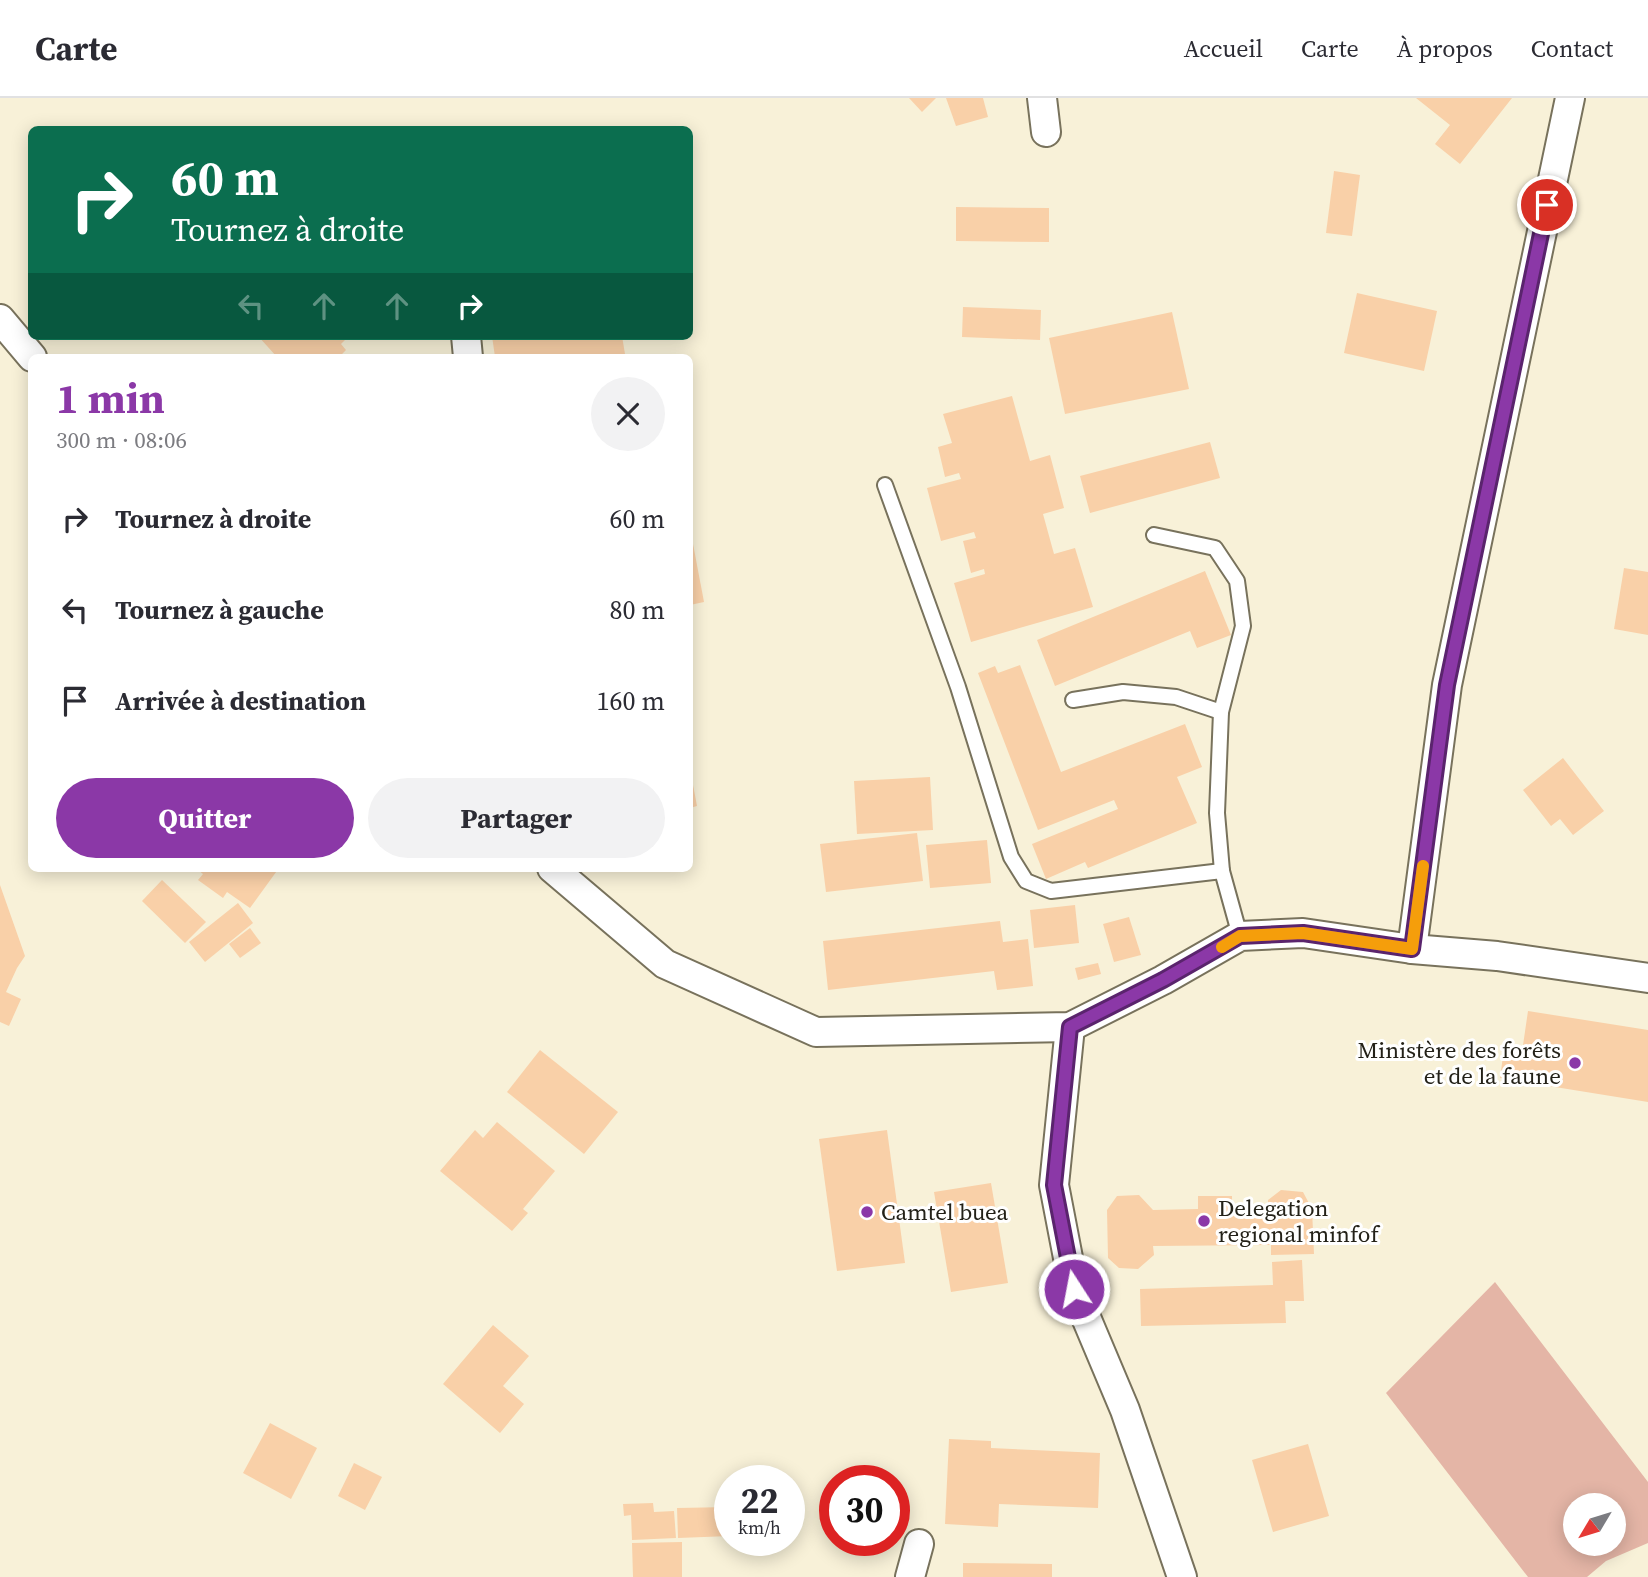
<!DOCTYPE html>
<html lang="fr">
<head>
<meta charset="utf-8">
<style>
  :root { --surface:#fff; --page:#f2f2f3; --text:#2b2b33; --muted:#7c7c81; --line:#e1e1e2; --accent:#8b38a7 }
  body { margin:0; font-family:"Source Serif 4",serif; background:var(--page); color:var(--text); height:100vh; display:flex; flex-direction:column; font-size:26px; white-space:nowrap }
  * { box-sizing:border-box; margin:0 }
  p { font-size:23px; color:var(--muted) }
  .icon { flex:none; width:38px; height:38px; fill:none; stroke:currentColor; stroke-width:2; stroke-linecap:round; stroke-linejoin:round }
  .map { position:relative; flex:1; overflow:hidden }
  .drawer { position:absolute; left:28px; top:256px; width:665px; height:518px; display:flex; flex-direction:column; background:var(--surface); border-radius:10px; box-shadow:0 4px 18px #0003 }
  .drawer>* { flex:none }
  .guide { position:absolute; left:28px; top:28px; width:665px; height:214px; border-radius:10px; box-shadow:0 4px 18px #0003; background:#0b6e4f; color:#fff; overflow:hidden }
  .needle { width:46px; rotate:232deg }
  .fabs { position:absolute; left:1563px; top:1395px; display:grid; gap:14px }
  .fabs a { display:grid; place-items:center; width:63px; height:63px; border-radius:50%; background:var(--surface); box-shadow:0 4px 18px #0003; font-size:35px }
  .speed { position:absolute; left:714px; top:1367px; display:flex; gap:14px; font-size:35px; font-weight:700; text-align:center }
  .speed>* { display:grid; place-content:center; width:91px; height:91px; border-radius:50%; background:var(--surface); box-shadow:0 4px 18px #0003; line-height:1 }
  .speed small { font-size:18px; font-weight:400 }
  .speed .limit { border:10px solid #d22; background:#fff; color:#111 }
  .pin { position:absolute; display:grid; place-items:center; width:60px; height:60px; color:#fff; margin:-30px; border:4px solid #fff; border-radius:50%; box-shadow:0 2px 7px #0007 }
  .me { position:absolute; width:77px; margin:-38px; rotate:349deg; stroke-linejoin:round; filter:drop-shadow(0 0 5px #0008) }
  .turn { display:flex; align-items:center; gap:24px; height:147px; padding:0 28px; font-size:32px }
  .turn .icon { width:91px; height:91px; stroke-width:2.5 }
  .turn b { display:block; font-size:49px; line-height:60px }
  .lanes { display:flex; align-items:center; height:66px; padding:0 28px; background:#0003; justify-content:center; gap:35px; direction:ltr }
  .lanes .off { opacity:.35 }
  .round { display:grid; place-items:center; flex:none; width:74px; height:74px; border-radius:37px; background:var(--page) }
  .summary { display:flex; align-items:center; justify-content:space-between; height:119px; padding:0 28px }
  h1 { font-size:42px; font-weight:700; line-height:52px; color:var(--accent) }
  .cta { display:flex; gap:14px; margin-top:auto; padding:14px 28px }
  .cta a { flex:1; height:80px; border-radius:42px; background:var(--accent); color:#fff; font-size:28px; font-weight:700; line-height:80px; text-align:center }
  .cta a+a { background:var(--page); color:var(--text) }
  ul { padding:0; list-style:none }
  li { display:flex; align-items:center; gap:21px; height:91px; padding:0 28px }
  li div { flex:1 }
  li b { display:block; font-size:26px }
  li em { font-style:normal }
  header { display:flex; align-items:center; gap:42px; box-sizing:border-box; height:98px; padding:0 35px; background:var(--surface); border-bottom:2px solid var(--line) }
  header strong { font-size:33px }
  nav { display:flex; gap:38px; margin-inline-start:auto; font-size:24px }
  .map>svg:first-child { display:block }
</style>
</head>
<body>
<header>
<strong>Carte</strong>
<nav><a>Accueil</a><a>Carte</a><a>À propos</a><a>Contact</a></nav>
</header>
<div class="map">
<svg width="1648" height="1479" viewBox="0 0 1648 1479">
  <rect width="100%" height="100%" fill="#f8f1d8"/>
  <!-- green -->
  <path fill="#e4b5a6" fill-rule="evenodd" d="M1495 1184 1648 1384V1445L1606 1463 1587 1479H1528L1386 1295ZM1575 1407H1614V1446H1575Z"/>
  <!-- building -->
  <g fill="#f9d0a8">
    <polygon points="909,0 936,0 922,14"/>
    <polygon points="946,0 983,0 988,19 956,28"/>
    <polygon points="1416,0 1512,0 1460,66 1435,46 1450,27"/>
    <polygon points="1334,73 1360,77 1352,138 1326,135"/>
    <polygon points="956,109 1049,110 1049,144 956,143"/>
    <polygon points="1357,195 1437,213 1424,273 1344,255"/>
    <polygon points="963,209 1041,212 1040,242 962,239"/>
    <polygon points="1172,214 1189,291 1065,316 1049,240"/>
    <polygon points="258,238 349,238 341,246 346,252 339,259 277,259"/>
    <polygon points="492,238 622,238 625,256 606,259 495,259"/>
    <polygon points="1012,298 1030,363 1050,357 1064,410 1043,416 1054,456 1075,450 1093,509 971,544 954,485 985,476 984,471 971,475 963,443 976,440 974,434 941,443 927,390 961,381 959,375 945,379 938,349 952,345 943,316"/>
    <polygon points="1210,344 1220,380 1090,415 1080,378"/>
    <polygon points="690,430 704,504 690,507"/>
    <polygon points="1624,470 1648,474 1648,537 1614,531"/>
    <polygon points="1205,473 1231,537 1197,550 1190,533 1055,588 1037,542"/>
    <polygon points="1020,567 1061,674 1185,626 1202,669 1177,679 1197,725 1088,770 1085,764 1046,781 1032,746 1118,711 1114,702 1038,732 978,575 995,568 998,575"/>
    <polygon points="1563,660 1604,713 1573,737 1560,721 1551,728 1523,692"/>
    <polygon points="690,671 697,708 690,710"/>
    <polygon points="930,679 933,732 857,736 854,683"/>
    <polygon points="917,735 923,783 826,794 820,746"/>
    <polygon points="987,742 991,785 930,790 926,747"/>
    <polygon points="199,770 279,770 250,810 227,794 223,800 198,782 203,776 198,772"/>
    <polygon points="162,782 206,824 185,845 142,803"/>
    <polygon points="0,787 25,858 17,870 6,894 21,901 9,928 0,924"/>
    <polygon points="238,805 253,825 205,864 189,844"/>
    <polygon points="1075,807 1079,845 1034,850 1030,812"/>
    <polygon points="1129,819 1141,857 1114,864 1103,826"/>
    <polygon points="1000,823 1003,844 1028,841 1033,888 997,892 994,873 828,892 823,843"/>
    <polygon points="250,830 261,845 240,860 229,846"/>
    <polygon points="1098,865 1101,876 1078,882 1075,870"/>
    <polygon points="1528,913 1648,932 1648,1004 1500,980 1504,951 1522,954"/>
    <polygon points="540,952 618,1014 584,1056 507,994"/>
    <polygon points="497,1024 555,1073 523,1111 528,1115 512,1133 440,1073 475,1032 483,1040"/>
    <polygon points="887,1032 905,1165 837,1173 819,1041"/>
    <polygon points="991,1085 1008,1185 951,1194 934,1094"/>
    <polygon points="1281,1092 1303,1094 1312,1111 1314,1156 1271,1157 1271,1147 1153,1148 1154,1157 1138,1171 1119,1170 1108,1160 1107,1112 1117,1098 1139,1097 1153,1112 1198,1111 1198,1098 1232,1098 1232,1111 1268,1110 1268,1102"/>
    <polygon points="1302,1162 1304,1203 1285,1203 1286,1225 1141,1228 1140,1191 1273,1187 1272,1164"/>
    <polygon points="493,1227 529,1258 503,1288 524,1306 500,1335 443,1286"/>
    <polygon points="270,1325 317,1350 291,1401 243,1375"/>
    <polygon points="949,1341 991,1343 991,1350 1100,1355 1098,1410 999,1406 998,1429 945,1426"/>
    <polygon points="1308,1346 1329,1418 1273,1434 1252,1362"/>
    <polygon points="354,1365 382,1379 365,1412 338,1398"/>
    <polygon points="653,1405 654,1414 674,1413 676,1440 632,1442 631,1417 624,1418 623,1406"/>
    <polygon points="730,1409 730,1438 678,1440 677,1410"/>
    <polygon points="682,1444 682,1479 633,1479 632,1445"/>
    <polygon points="963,1465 1052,1466 1052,1479 963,1479"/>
  </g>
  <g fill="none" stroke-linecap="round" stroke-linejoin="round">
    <!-- service casing -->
    <g stroke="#78725c" stroke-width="18">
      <g id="service">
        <polyline points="885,387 958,589 1011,759 1026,783 1051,793 1222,773"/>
        <polyline points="1154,437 1215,450 1237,483 1243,528 1221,614 1217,715 1222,773 1240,838"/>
        <polyline points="1073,602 1123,594 1176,599 1221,614"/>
      </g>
    </g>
    <!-- minor casing -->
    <g stroke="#78725c" stroke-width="32">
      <g id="minor">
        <polyline points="1042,0 1046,34"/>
        <polyline points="0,221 32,259"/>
        <polyline points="466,238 468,259"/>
        <polyline points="552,770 665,866 816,934 1070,929 1163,882 1240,838 1303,835 1412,851 1497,858 1648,880"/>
        <polyline points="1412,851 1447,587 1570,0"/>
        <polyline points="1070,929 1054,1087 1074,1191 1125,1312 1182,1479"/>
        <polyline points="910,1479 919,1446"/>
      </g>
    </g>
    <!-- service -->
    <use href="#service" stroke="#fff" stroke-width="14"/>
    <!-- minor -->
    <use href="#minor" stroke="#fff" stroke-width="28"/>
  </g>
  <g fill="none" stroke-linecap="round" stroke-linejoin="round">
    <!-- route casing -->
    <g stroke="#5a246d" stroke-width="18">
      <polyline id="route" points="1074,1191 1054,1087 1070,929 1163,882 1240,838 1303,835 1412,851 1447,587 1547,107"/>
    </g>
    <!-- route -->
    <use href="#route" stroke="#8b38a7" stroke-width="12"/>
    <!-- slow -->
    <polyline stroke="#f59e0b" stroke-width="12" points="1222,849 1240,838 1303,835 1412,851 1423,768"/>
  </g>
  <!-- markers -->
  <g fill="#8b38a7" stroke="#fff" stroke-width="2.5">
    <circle cx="1575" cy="965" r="7"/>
    <circle cx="867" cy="1114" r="7"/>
    <circle cx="1204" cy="1123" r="7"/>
  </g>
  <g text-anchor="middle" stroke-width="6" stroke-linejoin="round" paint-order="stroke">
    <!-- poi labels -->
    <g font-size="23" fill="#232118" stroke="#fff" text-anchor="start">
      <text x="1561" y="960" text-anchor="end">Ministère des forêts<tspan x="1561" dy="26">et de la faune</tspan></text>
      <text x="1218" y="1118">Delegation<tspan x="1218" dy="26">regional minfof</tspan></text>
      <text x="881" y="1122">Camtel buea</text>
    </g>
  </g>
</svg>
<div class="fabs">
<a><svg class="needle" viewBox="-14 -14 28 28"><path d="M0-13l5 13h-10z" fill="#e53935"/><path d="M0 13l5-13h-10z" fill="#7c7c81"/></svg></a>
</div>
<div class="speed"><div>22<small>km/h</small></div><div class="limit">30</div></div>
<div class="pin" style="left:1547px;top:107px;background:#d93025"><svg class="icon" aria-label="arrive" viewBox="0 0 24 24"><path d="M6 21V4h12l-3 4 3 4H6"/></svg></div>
<svg class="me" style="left:1074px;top:1191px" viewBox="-20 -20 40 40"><circle r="17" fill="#8b38a7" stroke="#fff" stroke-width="3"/><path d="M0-11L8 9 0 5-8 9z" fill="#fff"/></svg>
<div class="guide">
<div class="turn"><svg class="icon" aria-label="right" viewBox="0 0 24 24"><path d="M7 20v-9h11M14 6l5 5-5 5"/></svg><div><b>60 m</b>Tournez à droite</div></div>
<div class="lanes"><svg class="icon off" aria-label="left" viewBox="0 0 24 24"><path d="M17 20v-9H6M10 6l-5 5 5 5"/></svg><svg class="icon off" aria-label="ahead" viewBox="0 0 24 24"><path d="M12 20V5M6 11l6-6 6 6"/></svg><svg class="icon off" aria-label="ahead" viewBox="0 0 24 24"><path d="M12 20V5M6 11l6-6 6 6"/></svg><svg class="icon" aria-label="right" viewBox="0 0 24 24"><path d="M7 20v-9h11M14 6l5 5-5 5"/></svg></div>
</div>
<section class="drawer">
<div class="summary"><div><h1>1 min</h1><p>300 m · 08:06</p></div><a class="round"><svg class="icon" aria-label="close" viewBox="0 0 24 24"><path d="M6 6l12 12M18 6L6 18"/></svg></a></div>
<ul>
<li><svg class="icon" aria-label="right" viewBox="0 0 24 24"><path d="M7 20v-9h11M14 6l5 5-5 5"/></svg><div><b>Tournez à droite</b></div><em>60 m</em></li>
<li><svg class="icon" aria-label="left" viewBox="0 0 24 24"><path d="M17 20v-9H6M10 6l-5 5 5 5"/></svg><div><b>Tournez à gauche</b></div><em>80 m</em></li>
<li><svg class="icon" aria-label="arrive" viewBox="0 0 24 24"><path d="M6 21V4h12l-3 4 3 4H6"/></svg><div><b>Arrivée à destination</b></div><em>160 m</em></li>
</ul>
<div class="cta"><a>Quitter</a><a>Partager</a></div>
</section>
</div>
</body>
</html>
